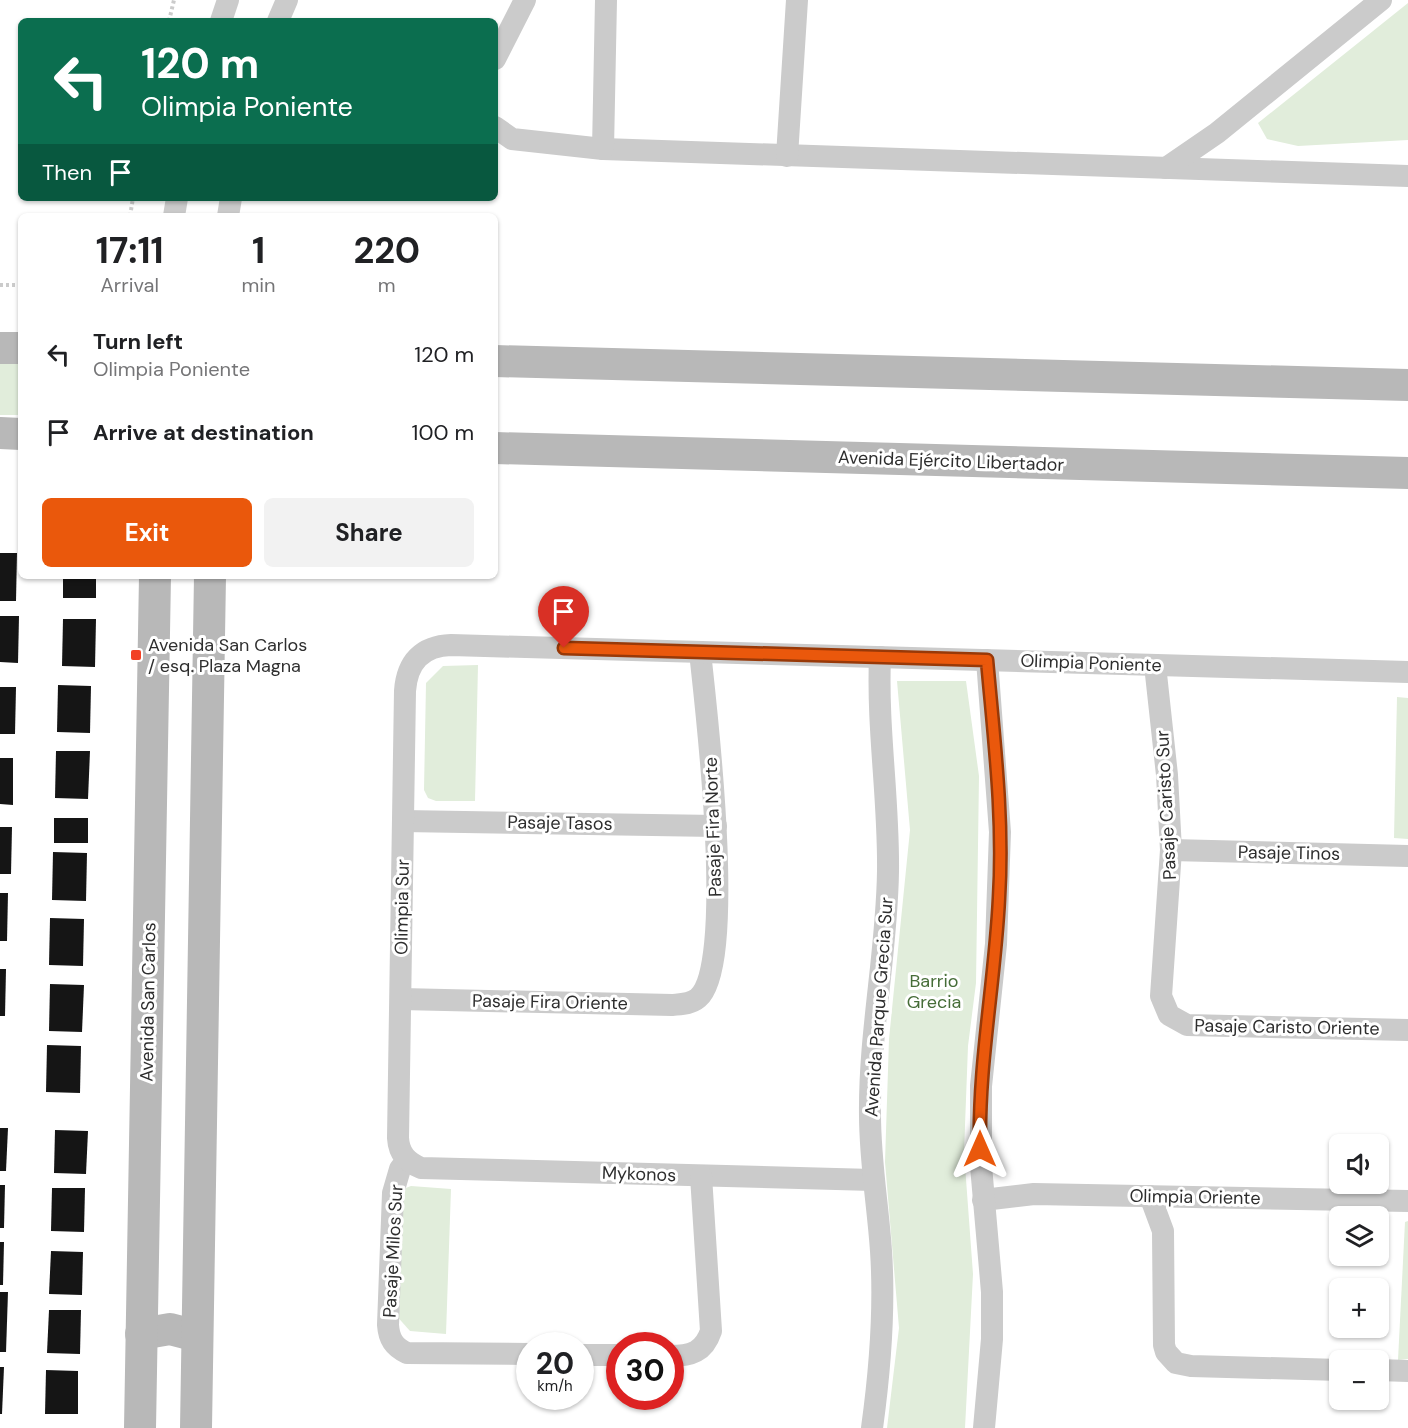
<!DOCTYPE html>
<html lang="en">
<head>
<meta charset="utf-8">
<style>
  :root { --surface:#fff; --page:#f2f2f2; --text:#202124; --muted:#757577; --accent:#ea580c }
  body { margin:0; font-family:"DM Sans",sans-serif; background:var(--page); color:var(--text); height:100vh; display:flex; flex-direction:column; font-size:22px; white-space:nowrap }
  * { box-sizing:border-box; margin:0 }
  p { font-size:20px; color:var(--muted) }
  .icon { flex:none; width:33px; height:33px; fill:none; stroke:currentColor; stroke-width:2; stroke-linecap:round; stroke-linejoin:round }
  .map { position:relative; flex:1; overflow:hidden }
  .details { position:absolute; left:18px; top:213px; width:480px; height:366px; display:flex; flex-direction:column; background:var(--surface); border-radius:9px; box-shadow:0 2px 4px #0004 }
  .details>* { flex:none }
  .hud { position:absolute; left:18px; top:18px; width:480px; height:183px; border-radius:9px; box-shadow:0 2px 4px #0004; background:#0b6e4f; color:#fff; overflow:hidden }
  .controls { position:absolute; left:1329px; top:1134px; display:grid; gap:12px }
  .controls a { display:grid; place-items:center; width:60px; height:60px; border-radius:9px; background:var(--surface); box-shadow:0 2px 4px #0004; font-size:30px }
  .speed { position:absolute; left:516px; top:1332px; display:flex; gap:12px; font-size:30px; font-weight:700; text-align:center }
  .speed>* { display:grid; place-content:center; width:78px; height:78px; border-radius:50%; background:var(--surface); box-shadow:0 2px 4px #0004; line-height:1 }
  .speed small { font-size:15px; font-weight:400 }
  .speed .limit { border:9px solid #d22; background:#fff; color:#111 }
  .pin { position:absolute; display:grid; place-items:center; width:51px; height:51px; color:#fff; margin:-62px -26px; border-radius:50% 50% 50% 0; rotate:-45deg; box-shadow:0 0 6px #0007 }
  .pin .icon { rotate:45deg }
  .me { position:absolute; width:66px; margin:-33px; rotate:0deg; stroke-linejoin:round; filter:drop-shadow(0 0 4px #0008) }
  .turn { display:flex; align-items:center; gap:21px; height:126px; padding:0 24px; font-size:27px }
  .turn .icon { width:78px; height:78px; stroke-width:2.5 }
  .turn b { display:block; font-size:42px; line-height:51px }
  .then { display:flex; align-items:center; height:57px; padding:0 24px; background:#0003; gap:12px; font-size:22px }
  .eta { display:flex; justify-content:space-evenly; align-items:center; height:102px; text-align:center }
  .eta b { font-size:36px; font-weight:700; line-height:42px }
  .cta { display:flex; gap:12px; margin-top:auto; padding:12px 24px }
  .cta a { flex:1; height:69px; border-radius:9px; background:var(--accent); color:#fff; font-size:24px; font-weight:700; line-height:69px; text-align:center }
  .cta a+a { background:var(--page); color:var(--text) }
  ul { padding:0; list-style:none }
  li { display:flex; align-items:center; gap:18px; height:78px; padding:0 24px }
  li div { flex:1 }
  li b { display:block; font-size:22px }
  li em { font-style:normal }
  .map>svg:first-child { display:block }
</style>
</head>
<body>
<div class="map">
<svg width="1408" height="1428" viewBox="0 0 1408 1428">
  <rect width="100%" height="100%" fill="#fff"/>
  <!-- green -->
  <g fill="#e1eddb">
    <polygon points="1408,3 1408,140 1298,146 1267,139 1258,123"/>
    <rect x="0" y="363" width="21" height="52"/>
    <polygon points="478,665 475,801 436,801 428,798 424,790 426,683 443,666"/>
    <polygon points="897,681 966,681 979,776 976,983 968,1046 964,1152 973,1274 965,1428 887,1428 899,1328 885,1162 889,1039 910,830"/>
    <polygon points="1397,697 1408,698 1408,839 1394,838"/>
    <polygon points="411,1186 451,1189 446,1334 410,1331 394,1313 403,1189"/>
    <polygon points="1408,1221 1408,1359 1398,1360 1405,1222"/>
  </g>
  <!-- building -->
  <g fill="#151515">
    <polygon points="0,553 17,553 16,601 0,601"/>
    <rect x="63" y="576" width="33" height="22"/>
    <polygon points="0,616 19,616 18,663 0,662"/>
    <polygon points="63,619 96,619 95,667 62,666"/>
    <polygon points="58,685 91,686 90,733 57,732"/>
    <polygon points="0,687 16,687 15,734 0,734"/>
    <polygon points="56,751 90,751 88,799 55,798"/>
    <polygon points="0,758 13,758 13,805 0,804"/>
    <rect x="54" y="818" width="34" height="25"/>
    <polygon points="0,827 12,827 11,874 0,874"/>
    <polygon points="53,852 87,853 86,901 52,900"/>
    <polygon points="0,893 8,893 7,941 0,941"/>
    <polygon points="50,918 84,919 83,966 49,965"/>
    <polygon points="0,969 6,969 5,1016 0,1016"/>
    <polygon points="50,984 84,985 82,1032 49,1031"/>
    <polygon points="47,1045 81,1046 80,1093 46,1092"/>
    <polygon points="0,1128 8,1128 6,1171 0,1171"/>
    <polygon points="55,1130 88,1131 86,1174 54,1173"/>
    <polygon points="0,1185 5,1185 4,1228 0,1228"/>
    <polygon points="52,1188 85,1188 84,1232 51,1231"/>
    <polygon points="0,1242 4,1242 3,1285 0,1285"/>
    <polygon points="51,1251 83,1252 82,1295 49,1294"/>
    <polygon points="0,1292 8,1292 6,1352 0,1352"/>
    <polygon points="49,1310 81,1310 80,1354 47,1353"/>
    <polygon points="0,1367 4,1367 2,1414 0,1414"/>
    <polygon points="46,1370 78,1371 78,1414 45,1414"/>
  </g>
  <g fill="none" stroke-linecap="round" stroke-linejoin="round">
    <!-- path -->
    <g stroke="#cbcbcb" stroke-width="4" stroke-dasharray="3 3" stroke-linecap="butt">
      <polyline points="169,21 174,0"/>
      <polyline points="130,216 133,198"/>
      <polyline points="0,285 21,285"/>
    </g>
    <!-- minor -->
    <g stroke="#cbcbcb" stroke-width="22">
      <polyline points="221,21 228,0"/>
      <polyline points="278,21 287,0"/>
      <polyline points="495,59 525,0"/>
      <polyline points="495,127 512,139 603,149 1408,176"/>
      <polyline points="603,149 606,0"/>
      <polyline points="787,156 797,0"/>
      <polyline points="1166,168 1217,133 1381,0"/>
      <polyline points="174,216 177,198"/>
      <polyline points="228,216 231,198"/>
      <polyline points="1155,665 1167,775 1171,850 1161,996 1169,1015 1187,1025 1408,1030"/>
      <polyline points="403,821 716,826"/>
      <polyline points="1171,850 1408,856"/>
      <path d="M401 999 672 1005C681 1004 691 1004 698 998 737 965 706 708 700 652"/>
      <path d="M407 1160 400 1169 393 1193 388 1325C389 1339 394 1347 407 1353L530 1354"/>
      <path d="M873 1180 421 1168C407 1162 399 1154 398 1138L405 691C407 662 422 646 451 645L1408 672"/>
      <polyline points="1150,1196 1163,1231 1164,1345 1166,1352 1176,1363 1191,1366 1340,1370"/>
      <polyline points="983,1200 1034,1194 1408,1201"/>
      <polyline points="580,1355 620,1355"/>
      <path d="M670 1356C691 1356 704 1352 711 1331L701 1176"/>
      <polyline points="1378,1370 1408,1371"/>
      <path d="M872 1428C880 1370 885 1310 881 1251 878 1206 870 1161 870 1115 869 1033 887 953 888 871 889 799 877 729 880 657"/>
      <polyline points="984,1428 992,1339 992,1292 981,1166 981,1086 996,944 1000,832 987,660"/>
    </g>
    <!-- secondary -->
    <g stroke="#b8b8b8" stroke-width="32">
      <polyline points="0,348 21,348"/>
      <polyline points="495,361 1408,385"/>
      <polyline points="0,433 21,434"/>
      <polyline points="495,448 1408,473"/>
      <polyline points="141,1334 170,1329 197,1336"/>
      <polyline points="140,1428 155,576"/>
      <polyline points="196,1428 210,576"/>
    </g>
  </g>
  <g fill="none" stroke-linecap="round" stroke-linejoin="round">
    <!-- route casing -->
    <g stroke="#983908" stroke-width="15">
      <path id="route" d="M564 648 987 660C994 739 1004 818 999 898 995 982 978 1064 980 1149"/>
    </g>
    <!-- route -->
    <use href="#route" stroke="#ea580c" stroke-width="10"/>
  </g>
  <!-- markers -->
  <rect fill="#f24124" stroke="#fff" stroke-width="2" x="130" y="649" width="12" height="12" rx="3"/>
  <g text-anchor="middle" stroke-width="6" stroke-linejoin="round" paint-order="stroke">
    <!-- street labels -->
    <g font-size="18" fill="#2e2e2e" stroke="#fff">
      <text transform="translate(951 461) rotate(2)" y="6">Avenida Ejército Libertador</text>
      <text transform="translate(1091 663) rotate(2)" y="6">Olimpia Poniente</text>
      <text transform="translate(1166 805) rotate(-93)" y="6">Pasaje Caristo Sur</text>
      <text transform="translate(560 823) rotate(1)" y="6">Pasaje Tasos</text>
      <text transform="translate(713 827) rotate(-92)" y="6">Pasaje Fira Norte</text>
      <text transform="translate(1289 853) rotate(1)" y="6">Pasaje Tinos</text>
      <text transform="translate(402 907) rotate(-89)" y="6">Olimpia Sur</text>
      <text transform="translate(148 1002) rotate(-89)" y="6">Avenida San Carlos</text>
      <text transform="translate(550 1002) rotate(1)" y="6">Pasaje Fira Oriente</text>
      <text transform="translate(879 1007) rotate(-86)" y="6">Avenida Parque Grecia Sur</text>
      <text transform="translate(1287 1027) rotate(1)" y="6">Pasaje Caristo Oriente</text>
      <text transform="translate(639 1174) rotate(2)" y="6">Mykonos</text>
      <text transform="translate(1195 1197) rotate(1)" y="6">Olimpia Oriente</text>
      <text transform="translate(393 1251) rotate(-87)" y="6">Pasaje Milos Sur</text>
    </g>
    <!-- poi labels -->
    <g font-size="18" fill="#2e2e2e" stroke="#fff" text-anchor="start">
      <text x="148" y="651">Avenida San Carlos<tspan x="148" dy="21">/ esq. Plaza Magna</tspan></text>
    </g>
    <!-- park labels -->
    <g font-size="18" fill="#466d38" stroke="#fff">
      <text x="934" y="987">Barrio<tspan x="934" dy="21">Grecia</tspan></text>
    </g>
  </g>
</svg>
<div class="controls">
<a><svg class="icon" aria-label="sound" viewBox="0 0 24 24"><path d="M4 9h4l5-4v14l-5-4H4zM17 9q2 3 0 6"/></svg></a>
<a><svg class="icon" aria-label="layers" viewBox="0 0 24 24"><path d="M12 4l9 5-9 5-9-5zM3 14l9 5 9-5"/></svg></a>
<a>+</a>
<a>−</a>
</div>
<div class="speed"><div>20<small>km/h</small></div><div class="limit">30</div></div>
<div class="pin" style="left:564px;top:648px;background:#d93025"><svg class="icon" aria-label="arrive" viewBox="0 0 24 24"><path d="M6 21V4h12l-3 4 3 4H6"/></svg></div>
<svg class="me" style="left:980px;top:1149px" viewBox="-20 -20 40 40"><path d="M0-17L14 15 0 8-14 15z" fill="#ea580c" stroke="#fff" stroke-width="4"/></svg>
<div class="hud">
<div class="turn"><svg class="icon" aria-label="left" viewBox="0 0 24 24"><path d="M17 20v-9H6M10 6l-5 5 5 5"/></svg><div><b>120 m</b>Olimpia Poniente</div></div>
<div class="then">Then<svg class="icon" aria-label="arrive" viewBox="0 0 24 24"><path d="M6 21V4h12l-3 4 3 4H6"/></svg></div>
</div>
<section class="details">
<div class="eta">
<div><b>17:11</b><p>Arrival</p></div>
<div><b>1</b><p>min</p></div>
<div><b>220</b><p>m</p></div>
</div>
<ul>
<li><svg class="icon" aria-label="left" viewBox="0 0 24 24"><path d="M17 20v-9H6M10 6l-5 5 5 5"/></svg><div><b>Turn left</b><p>Olimpia Poniente</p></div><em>120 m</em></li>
<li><svg class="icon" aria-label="arrive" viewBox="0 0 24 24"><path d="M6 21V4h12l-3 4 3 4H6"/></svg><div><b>Arrive at destination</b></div><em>100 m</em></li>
</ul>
<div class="cta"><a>Exit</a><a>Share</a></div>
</section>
</div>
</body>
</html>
